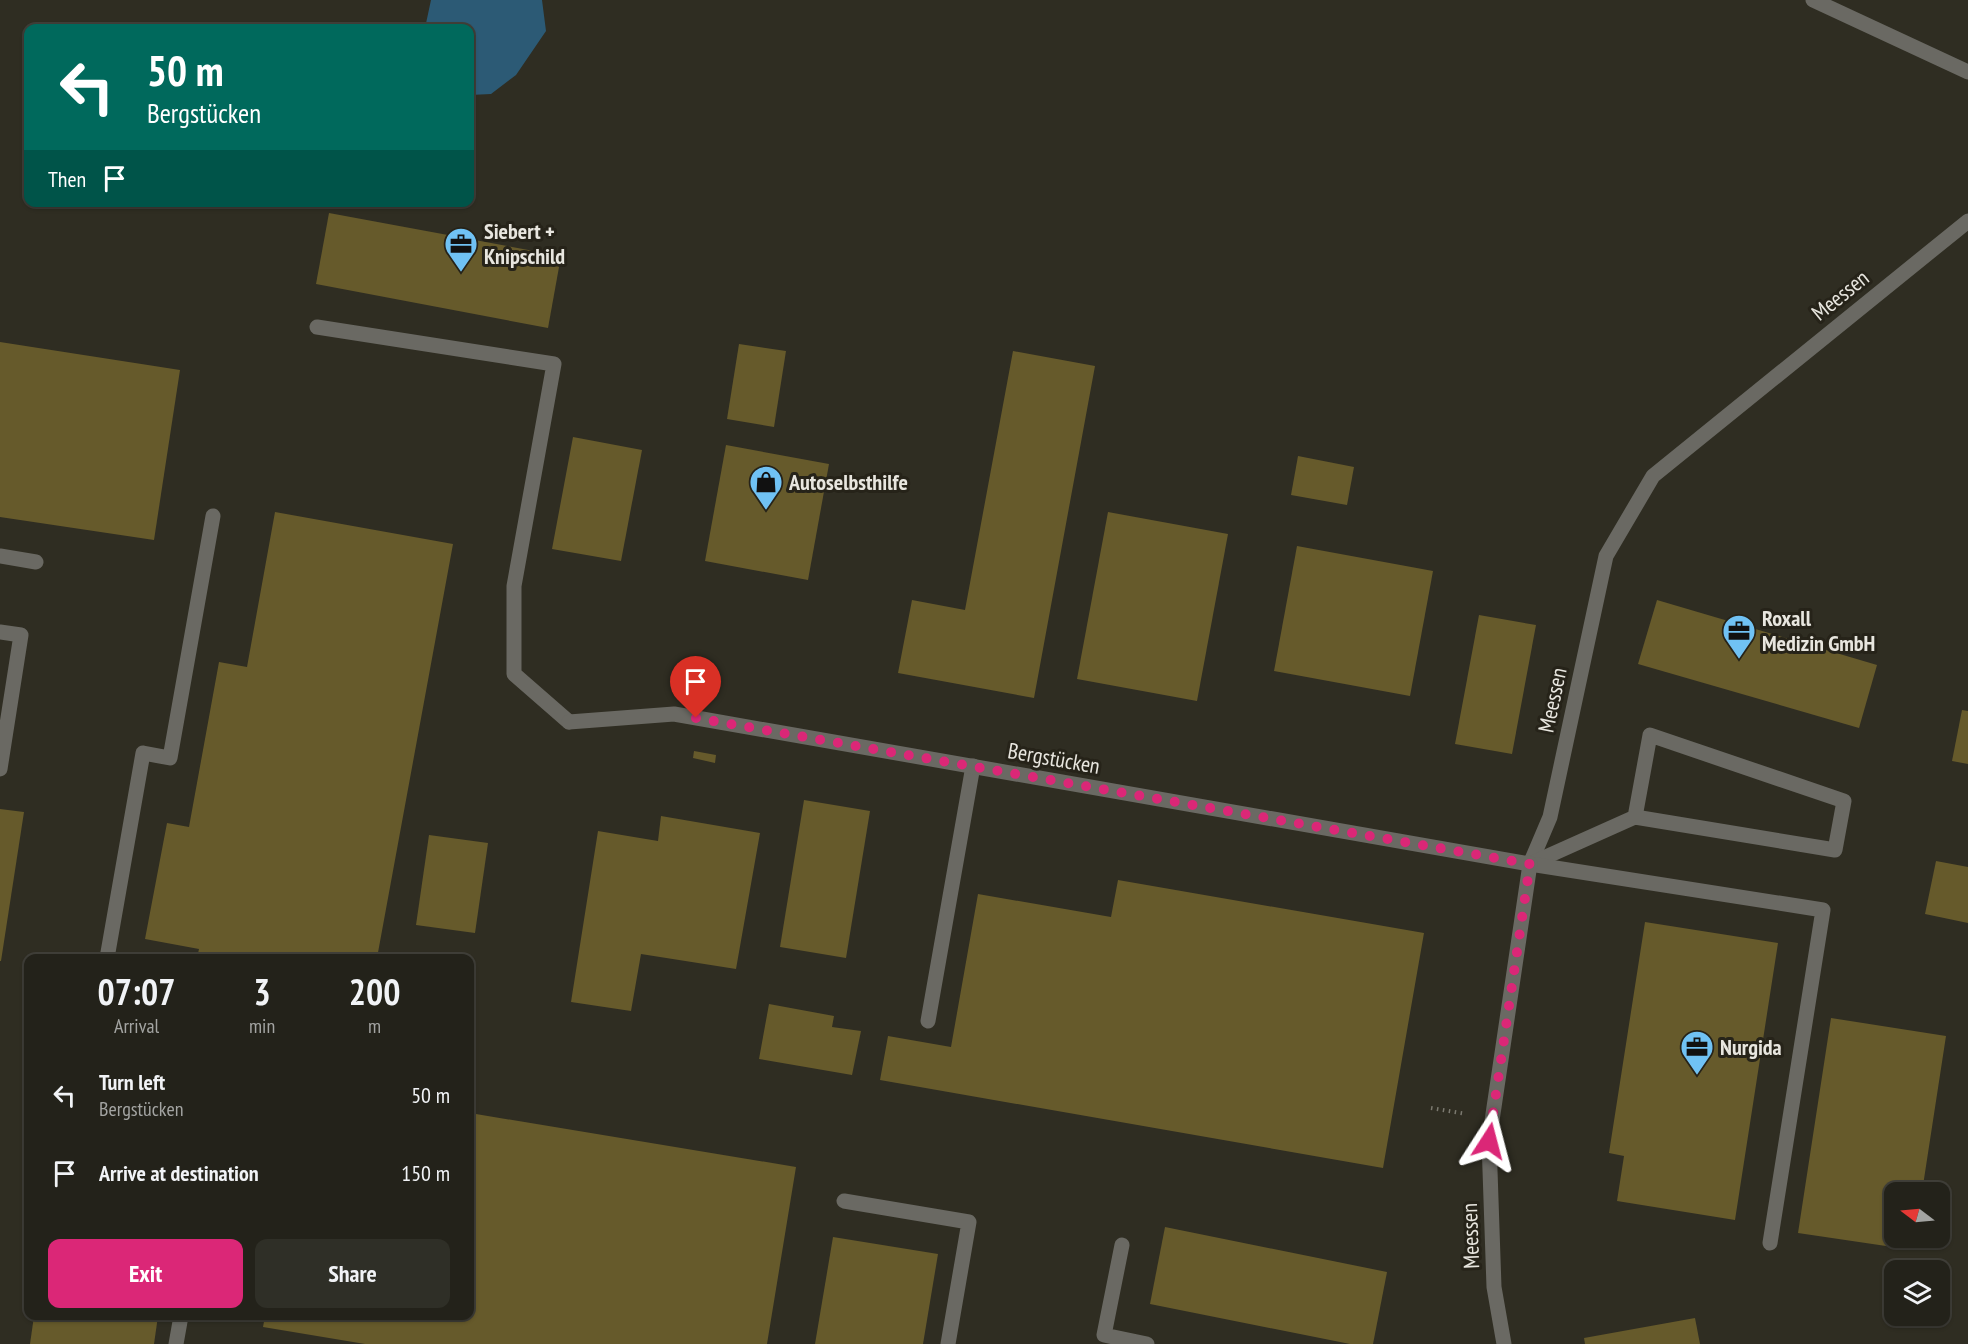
<!DOCTYPE html>
<html lang="en">
<head>
<meta charset="utf-8">
<style>
  :root { --surface:#23221a; --page:#2f2f27; --text:#f1f3f6; --muted:#a3a4a2; --line:#403f39; --accent:#db2777 }
  body { margin:0; font-family:"PT Sans Narrow",sans-serif; background:var(--page); color:var(--text); height:100vh; display:flex; flex-direction:column; font-size:22px; white-space:nowrap }
  * { box-sizing:border-box; margin:0 }
  p { font-size:20px; color:var(--muted) }
  .icon { flex:none; width:33px; height:33px; fill:none; stroke:currentColor; stroke-width:2; stroke-linecap:round; stroke-linejoin:round }
  .map { position:relative; flex:1; overflow:hidden }
  .drawer { position:absolute; left:24px; top:954px; width:450px; height:366px; display:flex; flex-direction:column; background:var(--surface); border-radius:12px; box-shadow:0 2px 4px #0004,0 0 0 2px var(--line) }
  .drawer>* { flex:none }
  .top-card { position:absolute; left:24px; top:24px; width:450px; height:183px; border-radius:12px; box-shadow:0 2px 4px #0004,0 0 0 2px var(--line); background:#00695c; color:#fff; overflow:hidden }
  .needle { width:39px; rotate:286deg }
  .fabs { position:absolute; left:1884px; top:1182px; display:grid; gap:12px }
  .fabs a { display:grid; place-items:center; width:66px; height:66px; border-radius:12px; background:var(--surface); box-shadow:0 2px 4px #0004,0 0 0 2px var(--line); font-size:30px }
  .pin { position:absolute; display:grid; place-items:center; width:51px; height:51px; color:#fff; margin:-62px -26px; border-radius:50% 50% 50% 0; rotate:-45deg; box-shadow:0 0 6px #0007 }
  .pin .icon { rotate:45deg }
  .me { position:absolute; width:66px; margin:-33px; rotate:9deg; stroke-linejoin:round; filter:drop-shadow(0 0 4px #0008) }
  .turn { display:flex; align-items:center; gap:21px; height:126px; padding:0 24px; font-size:27px }
  .turn .icon { width:78px; height:78px; stroke-width:2.5 }
  .turn b { display:block; font-size:42px; line-height:51px }
  .then { display:flex; align-items:center; height:57px; padding:0 24px; background:#0003; gap:12px; font-size:22px }
  .eta { display:flex; justify-content:space-evenly; align-items:center; height:102px; text-align:center }
  .eta b { font-size:36px; font-weight:800; line-height:42px }
  .primary-button { display:flex; gap:12px; margin-top:auto; padding:12px 24px }
  .primary-button a { flex:1; height:69px; border-radius:12px; background:var(--accent); color:#fff; font-size:24px; font-weight:800; line-height:69px; text-align:center }
  .primary-button a+a { background:var(--page); color:var(--text) }
  ul { padding:0; list-style:none }
  li { display:flex; align-items:center; gap:18px; height:78px; padding:0 24px }
  li div { flex:1 }
  li b { display:block; font-size:22px }
  li em { font-style:normal }
  .map>svg:first-child { display:block }
</style>
</head>
<body>
<div class="map">
<svg width="1968" height="1344" viewBox="0 0 1968 1344">
  <rect width="100%" height="100%" fill="#2f2d22"/>
  <!-- water -->
  <polygon fill="#2c5a75" points="431,0 542,0 546,31 516,75 491,94 470,95 470,28 425,28"/>
  <!-- building -->
  <g fill="#665a2b">
    <polygon points="329,213 561,256 548,328 316,284"/>
    <polygon points="0,342 180,370 154,540 0,517"/>
    <polygon points="739,344 786,351 774,427 727,419"/>
    <polygon points="1013,351 1095,366 1034,698 898,673 912,600 965,610"/>
    <polygon points="573,437 642,450 621,561 552,549"/>
    <polygon points="726,445 829,464 808,580 705,561"/>
    <polygon points="1298,456 1354,467 1347,505 1291,495"/>
    <polygon points="275,512 453,544 377,958 197,958 199,949 145,939 167,823 189,827 219,662 247,667"/>
    <polygon points="1108,512 1228,534 1197,701 1077,679"/>
    <polygon points="1297,546 1433,571 1410,696 1274,671"/>
    <polygon points="1657,600 1877,665 1859,728 1638,664"/>
    <polygon points="1479,615 1536,625 1512,754 1455,744"/>
    <polygon points="1962,710 1968,711 1968,764 1952,761"/>
    <polygon points="694,751 716,755 715,763 693,758"/>
    <polygon points="804,800 870,811 846,958 780,947"/>
    <polygon points="0,809 24,812 1,961 0,961"/>
    <polygon points="661,816 760,833 736,969 641,954 631,1011 571,1002 598,831 658,841"/>
    <polygon points="429,835 488,843 475,933 416,925"/>
    <polygon points="1936,861 1968,867 1968,923 1925,914"/>
    <polygon points="1118,880 1424,933 1383,1168 880,1080 888,1036 951,1047 978,894 1111,917"/>
    <polygon points="1645,922 1778,943 1735,1220 1617,1201 1624,1156 1609,1153"/>
    <polygon points="769,1004 834,1016 832,1027 861,1031 852,1075 759,1059"/>
    <polygon points="1831,1018 1946,1036 1922,1192 1894,1192 1894,1238 1915,1238 1913,1250 1798,1233"/>
    <polygon points="470,1113 796,1167 767,1344 365,1344 263,1327 265,1316 470,1316"/>
    <polygon points="1165,1227 1387,1272 1373,1344 1350,1344 1150,1304"/>
    <polygon points="833,1237 938,1254 923,1344 815,1344"/>
    <polygon points="34,1316 158,1316 154,1344 30,1344"/>
    <polygon points="1695,1318 1700,1344 1585,1344 1584,1338"/>
  </g>
  <g fill="none" stroke-linecap="round" stroke-linejoin="round">
    <!-- path -->
    <polyline stroke="#7b796f" stroke-width="4" stroke-dasharray="1.5 4.5" stroke-linecap="butt" points="1431,1108 1466,1114"/>
    <!-- lane -->
    <g stroke="#6a6963" stroke-width="15">
      <polyline points="317,327 554,364 514,586 514,674 569,722"/>
      <polyline points="0,556 36,562"/>
      <polyline points="0,632 21,635 0,769"/>
      <polyline points="1530,864 1550,817 1606,556 1653,476 1968,221"/>
      <polyline points="1530,864 1635,817 1835,850 1844,801 1650,735 1635,817"/>
      <polyline points="1530,864 1823,910 1770,1243"/>
      <polyline points="107,958 143,753 170,758 213,516"/>
      <polyline points="928,1021 973,766"/>
      <polyline points="844,1201 969,1222 948,1344"/>
      <polyline points="1122,1245 1104,1335 1147,1344"/>
      <polyline points="176,1344 181,1316"/>
    </g>
    <!-- street -->
    <g stroke="#6a6963" stroke-width="15">
      <polyline points="1813,0 1968,72"/>
      <polyline points="569,722 674,714 1530,864 1489,1141 1494,1287 1504,1344"/>
    </g>
  </g>
  <g fill="none" stroke-linecap="round" stroke-linejoin="round">
    <!-- route -->
    <polyline stroke="#db2777" stroke-width="10" stroke-dasharray="0 18" points="696,718 1530,864 1489,1141"/>
  </g>
  <!-- icons -->
  <defs>
    <g id="office-pin" transform="scale(1.725)"><path d="M0 17L-7.5 6A9.5 9.5 0 1 1 7.5 6Z" fill="#70c2f4" stroke="#262319"/><path d="M-6-3h4V-5.5h4V-3h4V5H-6ZM-1-4.5V-3h2v-1.5ZM-6 0V1H6V0Z" fill="#111"/></g>
    <g id="shop-pin" transform="scale(1.725)"><path d="M0 17L-7.5 6A9.5 9.5 0 1 1 7.5 6Z" fill="#70c2f4" stroke="#262319"/><path d="M-5-2.5h2.3a2.7 3.5 0 0 1 5.4 0H5L5.5 6h-11ZM-1.5-2.5h3a1.5 2.3 0 0 0-3 0Z" fill="#111"/></g>
  </defs>
  <g fill-rule="evenodd">
    <use href="#office-pin" x="461" y="244"/>
    <use href="#shop-pin" x="766" y="482"/>
    <use href="#office-pin" x="1739" y="631"/>
    <use href="#office-pin" x="1697" y="1047"/>
  </g>
  <g text-anchor="middle" stroke-width="6" stroke-linejoin="round" paint-order="stroke">
    <!-- poi labels -->
    <g font-size="22" font-weight="bold" fill="#e8e6df" stroke="#262319" text-anchor="start">
      <text x="484" y="239">Siebert +<tspan x="484" dy="25">Knipschild</tspan></text>
      <text x="789" y="490">Autoselbsthilfe</text>
      <text x="1762" y="626">Roxall<tspan x="1762" dy="25">Medizin GmbH</tspan></text>
      <text x="1720" y="1055">Nurgida</text>
    </g>
    <!-- street labels -->
    <g font-size="22" fill="#e8e6df" stroke="#262319">
      <text transform="translate(1840 295) rotate(-39)" y="8">Meessen</text>
      <text transform="translate(1552 700) rotate(-78)" y="8">Meessen</text>
      <text transform="translate(1054 758) rotate(10)" y="8">Bergstücken</text>
      <text transform="translate(1470 1236) rotate(-92)" y="8">Meessen</text>
    </g>
  </g>
</svg>
<div class="fabs">
<a><svg class="needle" viewBox="-14 -14 28 28"><path d="M0-13l5 13h-10z" fill="#e53935"/><path d="M0 13l5-13h-10z" fill="#a3a4a2"/></svg></a>
<a><svg class="icon" aria-label="layers" viewBox="0 0 24 24"><path d="M12 4l9 5-9 5-9-5zM3 14l9 5 9-5"/></svg></a>
</div>
<div class="pin" style="left:696px;top:718px;background:#d93025"><svg class="icon" aria-label="arrive" viewBox="0 0 24 24"><path d="M6 21V4h12l-3 4 3 4H6"/></svg></div>
<svg class="me" style="left:1489px;top:1141px" viewBox="-20 -20 40 40"><path d="M0-17L14 15 0 8-14 15z" fill="#db2777" stroke="#fff" stroke-width="4"/></svg>
<div class="top-card">
<div class="turn"><svg class="icon" aria-label="left" viewBox="0 0 24 24"><path d="M17 20v-9H6M10 6l-5 5 5 5"/></svg><div><b>50 m</b>Bergstücken</div></div>
<div class="then">Then<svg class="icon" aria-label="arrive" viewBox="0 0 24 24"><path d="M6 21V4h12l-3 4 3 4H6"/></svg></div>
</div>
<section class="drawer">
<div class="eta">
<div><b>07:07</b><p>Arrival</p></div>
<div><b>3</b><p>min</p></div>
<div><b>200</b><p>m</p></div>
</div>
<ul>
<li><svg class="icon" aria-label="left" viewBox="0 0 24 24"><path d="M17 20v-9H6M10 6l-5 5 5 5"/></svg><div><b>Turn left</b><p>Bergstücken</p></div><em>50 m</em></li>
<li><svg class="icon" aria-label="arrive" viewBox="0 0 24 24"><path d="M6 21V4h12l-3 4 3 4H6"/></svg><div><b>Arrive at destination</b></div><em>150 m</em></li>
</ul>
<div class="primary-button"><a>Exit</a><a>Share</a></div>
</section>
</div>
</body>
</html>
